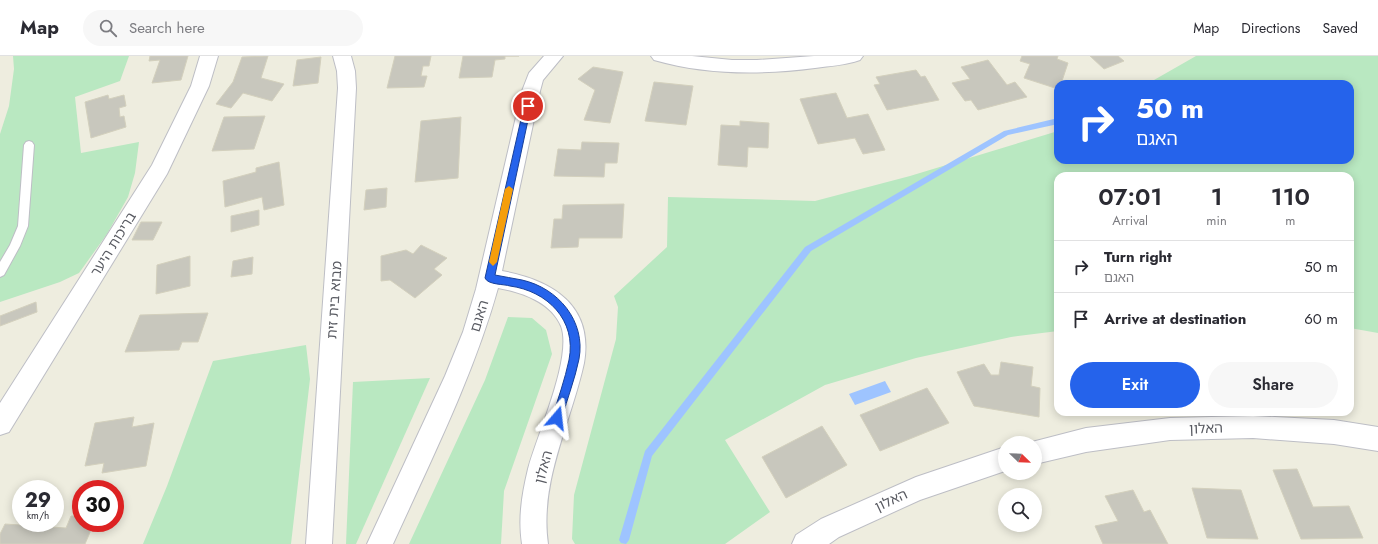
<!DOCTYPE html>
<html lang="en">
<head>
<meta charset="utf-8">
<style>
  :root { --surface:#fff; --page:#f7f7f7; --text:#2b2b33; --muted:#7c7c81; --line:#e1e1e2; --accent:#2563eb }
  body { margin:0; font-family:Jost,"Noto Sans Hebrew",sans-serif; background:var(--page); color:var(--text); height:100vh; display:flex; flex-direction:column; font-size:15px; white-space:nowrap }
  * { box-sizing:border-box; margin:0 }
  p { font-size:13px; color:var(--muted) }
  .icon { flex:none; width:22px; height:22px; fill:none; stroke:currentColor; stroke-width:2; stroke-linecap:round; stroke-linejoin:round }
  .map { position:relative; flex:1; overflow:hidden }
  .panel { position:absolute; left:1054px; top:116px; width:300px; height:244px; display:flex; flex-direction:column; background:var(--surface); border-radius:12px; box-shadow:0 2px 10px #0003 }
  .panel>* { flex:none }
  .top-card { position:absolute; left:1054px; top:24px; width:300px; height:84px; border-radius:12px; box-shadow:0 2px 10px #0003; background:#2563eb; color:#fff; overflow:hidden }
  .needle { width:26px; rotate:113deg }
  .fabs { position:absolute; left:998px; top:380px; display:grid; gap:8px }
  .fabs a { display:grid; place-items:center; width:44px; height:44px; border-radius:50%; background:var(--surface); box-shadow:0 2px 10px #0003; font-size:20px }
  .speed { position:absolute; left:12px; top:424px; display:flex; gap:8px; font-size:20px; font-weight:700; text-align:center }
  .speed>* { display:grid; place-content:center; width:52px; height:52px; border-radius:50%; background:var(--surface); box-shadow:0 2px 10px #0003; line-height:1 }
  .speed small { font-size:10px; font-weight:400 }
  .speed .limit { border:6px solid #d22; background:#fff; color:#111 }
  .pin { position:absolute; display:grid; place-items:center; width:34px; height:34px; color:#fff; margin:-17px; border:2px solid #fff; border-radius:50%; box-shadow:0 1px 4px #0007 }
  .me { position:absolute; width:44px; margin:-22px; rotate:17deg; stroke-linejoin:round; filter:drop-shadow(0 0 3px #0008) }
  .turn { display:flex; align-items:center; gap:14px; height:84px; padding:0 16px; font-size:18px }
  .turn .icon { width:52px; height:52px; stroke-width:2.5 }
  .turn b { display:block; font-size:28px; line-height:34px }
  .eta { display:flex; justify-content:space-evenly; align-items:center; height:68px; text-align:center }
  .eta b { font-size:24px; font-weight:600; line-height:28px }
  .button { display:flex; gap:8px; margin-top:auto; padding:8px 16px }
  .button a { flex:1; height:46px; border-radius:24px; background:var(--accent); color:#fff; font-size:16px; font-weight:600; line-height:46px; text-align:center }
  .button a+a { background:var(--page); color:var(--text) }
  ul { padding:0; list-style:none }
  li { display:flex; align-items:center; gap:12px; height:52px; padding:0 16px; border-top:1px solid var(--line) }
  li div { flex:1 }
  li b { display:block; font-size:15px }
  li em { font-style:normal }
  header { display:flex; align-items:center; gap:24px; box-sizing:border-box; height:56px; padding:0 20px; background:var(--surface); border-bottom:1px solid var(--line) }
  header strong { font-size:19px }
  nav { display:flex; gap:22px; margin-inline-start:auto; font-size:14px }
  .search { width:280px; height:36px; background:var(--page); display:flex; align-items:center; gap:10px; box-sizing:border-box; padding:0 14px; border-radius:22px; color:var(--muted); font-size:15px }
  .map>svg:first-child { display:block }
</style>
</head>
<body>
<header>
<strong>Map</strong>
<div class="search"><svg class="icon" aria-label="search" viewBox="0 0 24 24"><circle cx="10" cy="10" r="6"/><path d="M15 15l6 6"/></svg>Search here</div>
<nav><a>Map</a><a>Directions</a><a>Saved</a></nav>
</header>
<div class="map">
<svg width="1378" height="488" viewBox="0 0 1378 488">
  <rect width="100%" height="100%" fill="#eeeddf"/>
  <!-- green -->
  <g fill="#b9e8c1">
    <polygon points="13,0 129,0 120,25 75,41 81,97 139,86 135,117 128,141 107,178 79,217 60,226 0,246 0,78 9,50 14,13"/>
    <polygon points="1196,0 1378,0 1378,277 1350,272 1350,120 1058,120 1058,275 1011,281 916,302 825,329 725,384 770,456 725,488 575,488 572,483 574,439 616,283 618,251 614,240 667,191 668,141 815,145 910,120 1058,75 1058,104 1350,104 1350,28 1147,28"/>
    <polygon points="508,261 532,262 546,274 552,298 504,435 501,488 409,488 485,324"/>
    <polygon points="306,289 310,323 291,488 143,488 167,430 213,305"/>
    <polygon points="430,322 356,488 346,488 353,326"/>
  </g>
  <!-- water -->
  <polygon fill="#9ec4ff" points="885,325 891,336 855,349 849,338"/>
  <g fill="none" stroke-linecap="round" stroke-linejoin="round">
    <!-- stream -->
    <g fill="#9ec4ff" fill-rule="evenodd">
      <polygon points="1225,26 1228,26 1231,28 1224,28"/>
      <polygon points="1058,62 1058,68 1008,79 811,195 652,400 629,484 626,488 621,487 619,484 645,395 805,191 1004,75"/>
    </g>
  </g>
  <!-- building -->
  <g fill="#c8c7bd" stroke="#d3d0bd">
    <polygon points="150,0 188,0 181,24 152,27 160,4 149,5"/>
    <polygon points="268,0 261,22 284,28 272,45 243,37 231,52 216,48 233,26 242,1"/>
    <polygon points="395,0 431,0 429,10 423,10 421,20 427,20 424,31 387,32"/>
    <polygon points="463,0 519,0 505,0 505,3 495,4 492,21 459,22"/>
    <polygon points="1022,0 1058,0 1057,3 1068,7 1061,28 1058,28 1058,33 1024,22 1030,8 1020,5"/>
    <polygon points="1090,0 1118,0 1124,5 1104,13"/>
    <polygon points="321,1 318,27 293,30 297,4"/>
    <polygon points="988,4 1007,29 1015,26 1027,41 978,54 971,44 965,45 952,27 970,23 961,11"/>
    <polygon points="593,11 623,16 610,67 584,64 595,34 578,23"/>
    <polygon points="916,14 921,21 925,20 939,44 887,54 874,29 880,28 876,21"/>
    <polygon points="654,26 693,30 686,69 645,65"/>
    <polygon points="836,37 847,62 868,58 885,94 863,98 855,82 818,88 800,43"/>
    <polygon points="108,39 109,43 124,39 126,50 119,52 120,61 124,60 126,71 91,82 85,46"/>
    <polygon points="265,60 254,93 212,95 224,61"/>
    <polygon points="461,61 458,122 415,126 421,65"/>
    <polygon points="740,65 769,67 768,92 748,91 747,111 718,109 721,69 740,70"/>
    <polygon points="582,86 619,87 617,107 605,107 604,121 554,120 558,93 581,94"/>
    <polygon points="279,106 284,149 264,154 262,141 225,151 223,125 256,116 256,112"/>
    <polygon points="387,132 386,151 364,154 366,134"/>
    <polygon points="624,148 622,182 579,182 578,191 551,192 554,163 562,163 563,149"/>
    <polygon points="259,154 259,169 231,176 231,160"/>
    <polygon points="141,166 162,166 153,184 132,184"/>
    <polygon points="421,189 447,202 434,213 442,219 415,242 390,224 381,225 381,200 406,194 413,198"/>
    <polygon points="190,200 190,230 156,238 157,209"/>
    <polygon points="253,201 252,218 231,221 233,205"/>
    <polygon points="36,246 37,256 0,270 0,260"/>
    <polygon points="208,257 198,286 182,286 179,294 125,296 140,259"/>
    <polygon points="1001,306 1033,311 1031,330 1040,332 1039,361 974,350 957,316 984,308 991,319 999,319"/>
    <polygon points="927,332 949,367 880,395 860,359"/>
    <polygon points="134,361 132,371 154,367 146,410 102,417 104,407 85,410 95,367"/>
    <polygon points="822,370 847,409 786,442 762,401"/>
    <polygon points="1297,413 1313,451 1349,450 1363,482 1301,483 1273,414"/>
    <polygon points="1192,432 1241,434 1258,483 1207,482"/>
    <polygon points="1133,434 1144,456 1150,454 1168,488 1103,488 1095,470 1118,465 1105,440"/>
    <polygon points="71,460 81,460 81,467 94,467 85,488 0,488 0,478 5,468 66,472"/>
  </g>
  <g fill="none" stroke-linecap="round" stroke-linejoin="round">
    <!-- service casing -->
    <g stroke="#bdbec5" stroke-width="2">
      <polygon id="service" points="29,85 32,86 34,89 28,170 20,190 4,219 0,221 0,206 10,189 18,170 24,89 26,86"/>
    </g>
    <!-- minor casing -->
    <g stroke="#bdbec5" stroke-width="2">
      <g id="minor">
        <polygon points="200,0 218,0 209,30 167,118 9,376 0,379 0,347 152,109 191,30"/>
        <path d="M544 0H563L543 24 540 35 502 215C552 224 594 249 584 307 571 367 539 425 548 488H522C518 462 522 438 528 413 537 379 573 301 561 270 551 246 521 236 498 232 473 321 431 404 393 488H367L445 320 463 276 476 233 522 35 529 17Z"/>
        <path d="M651 0H692L732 4H757L814 0H863L860 4C846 9 830 10 815 12 762 19 706 19 654 4Z"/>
        <polygon points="1253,360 1334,364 1378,371 1378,395 1334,388 1253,382 1170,384 1086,396 1035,408 1035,387 1028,387 1086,372 1170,362"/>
        <polygon points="1005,391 1005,415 920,444 839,481 829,488 792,488 796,479 821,463 916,421"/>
      </g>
    </g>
    <!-- tertiary casing -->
    <g stroke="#bdbec5" stroke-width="2">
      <polygon id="tertiary" points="333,0 351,0 355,15 356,32 332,488 306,488 338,32 337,15"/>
    </g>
    <!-- service -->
    <use href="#service" fill="#fff" fill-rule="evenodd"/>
    <!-- minor -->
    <use href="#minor" fill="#fff" fill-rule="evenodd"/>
    <!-- tertiary -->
    <use href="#tertiary" fill="#fff" fill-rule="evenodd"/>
  </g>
  <!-- route -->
  <path fill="#2563eb" stroke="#184099" d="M528 47 531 50 495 219C504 221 513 222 522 224 558 232 586 265 579 303 575 323 567 343 562 362L560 366 557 367 553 366 552 362C558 343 565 323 569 304 577 264 547 235 510 230 504 228 488 229 485 222L524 50Z"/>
  <!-- slow -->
  <polygon fill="#f59e0b" points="509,130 513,133 497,206 493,210 489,206 505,133"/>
  <g text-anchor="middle" stroke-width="3.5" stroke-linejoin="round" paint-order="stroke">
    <!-- street labels -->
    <g font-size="14" fill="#595b62" stroke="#fff">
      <text transform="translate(113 188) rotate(-58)" y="5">בריכות היער</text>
      <text transform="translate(334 244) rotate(-86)" y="5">מבוא בית זית</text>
      <text transform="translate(479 260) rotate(-73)" y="5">האגם</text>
      <text transform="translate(1206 372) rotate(-2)" y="5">האלון</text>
      <text transform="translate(543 411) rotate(-75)" y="5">האלון</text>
      <text transform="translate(891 444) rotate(-25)" y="5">האלון</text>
    </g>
  </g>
</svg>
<div class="fabs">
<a><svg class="needle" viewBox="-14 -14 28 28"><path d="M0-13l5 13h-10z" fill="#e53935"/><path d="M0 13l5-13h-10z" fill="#7c7c81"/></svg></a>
<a><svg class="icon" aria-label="search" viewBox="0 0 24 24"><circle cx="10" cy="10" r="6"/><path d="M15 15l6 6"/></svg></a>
</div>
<div class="speed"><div>29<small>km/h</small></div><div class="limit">30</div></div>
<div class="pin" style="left:528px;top:50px;background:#d93025"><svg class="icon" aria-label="arrive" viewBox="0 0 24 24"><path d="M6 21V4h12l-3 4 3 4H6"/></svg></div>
<svg class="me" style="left:557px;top:362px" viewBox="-20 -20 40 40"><path d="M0-17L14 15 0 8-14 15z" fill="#2563eb" stroke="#fff" stroke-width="4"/></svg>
<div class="top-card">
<div class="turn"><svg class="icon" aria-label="right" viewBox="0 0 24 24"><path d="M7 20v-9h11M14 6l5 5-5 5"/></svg><div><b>50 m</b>האגם</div></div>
</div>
<section class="panel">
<div class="eta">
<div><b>07:01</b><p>Arrival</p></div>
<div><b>1</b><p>min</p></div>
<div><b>110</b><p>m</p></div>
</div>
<ul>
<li><svg class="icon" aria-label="right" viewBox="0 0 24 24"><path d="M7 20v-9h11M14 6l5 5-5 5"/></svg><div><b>Turn right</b><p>האגם</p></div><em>50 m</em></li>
<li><svg class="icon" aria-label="arrive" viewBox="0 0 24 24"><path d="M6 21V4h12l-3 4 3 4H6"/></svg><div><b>Arrive at destination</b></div><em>60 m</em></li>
</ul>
<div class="button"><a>Exit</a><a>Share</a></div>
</section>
</div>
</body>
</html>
